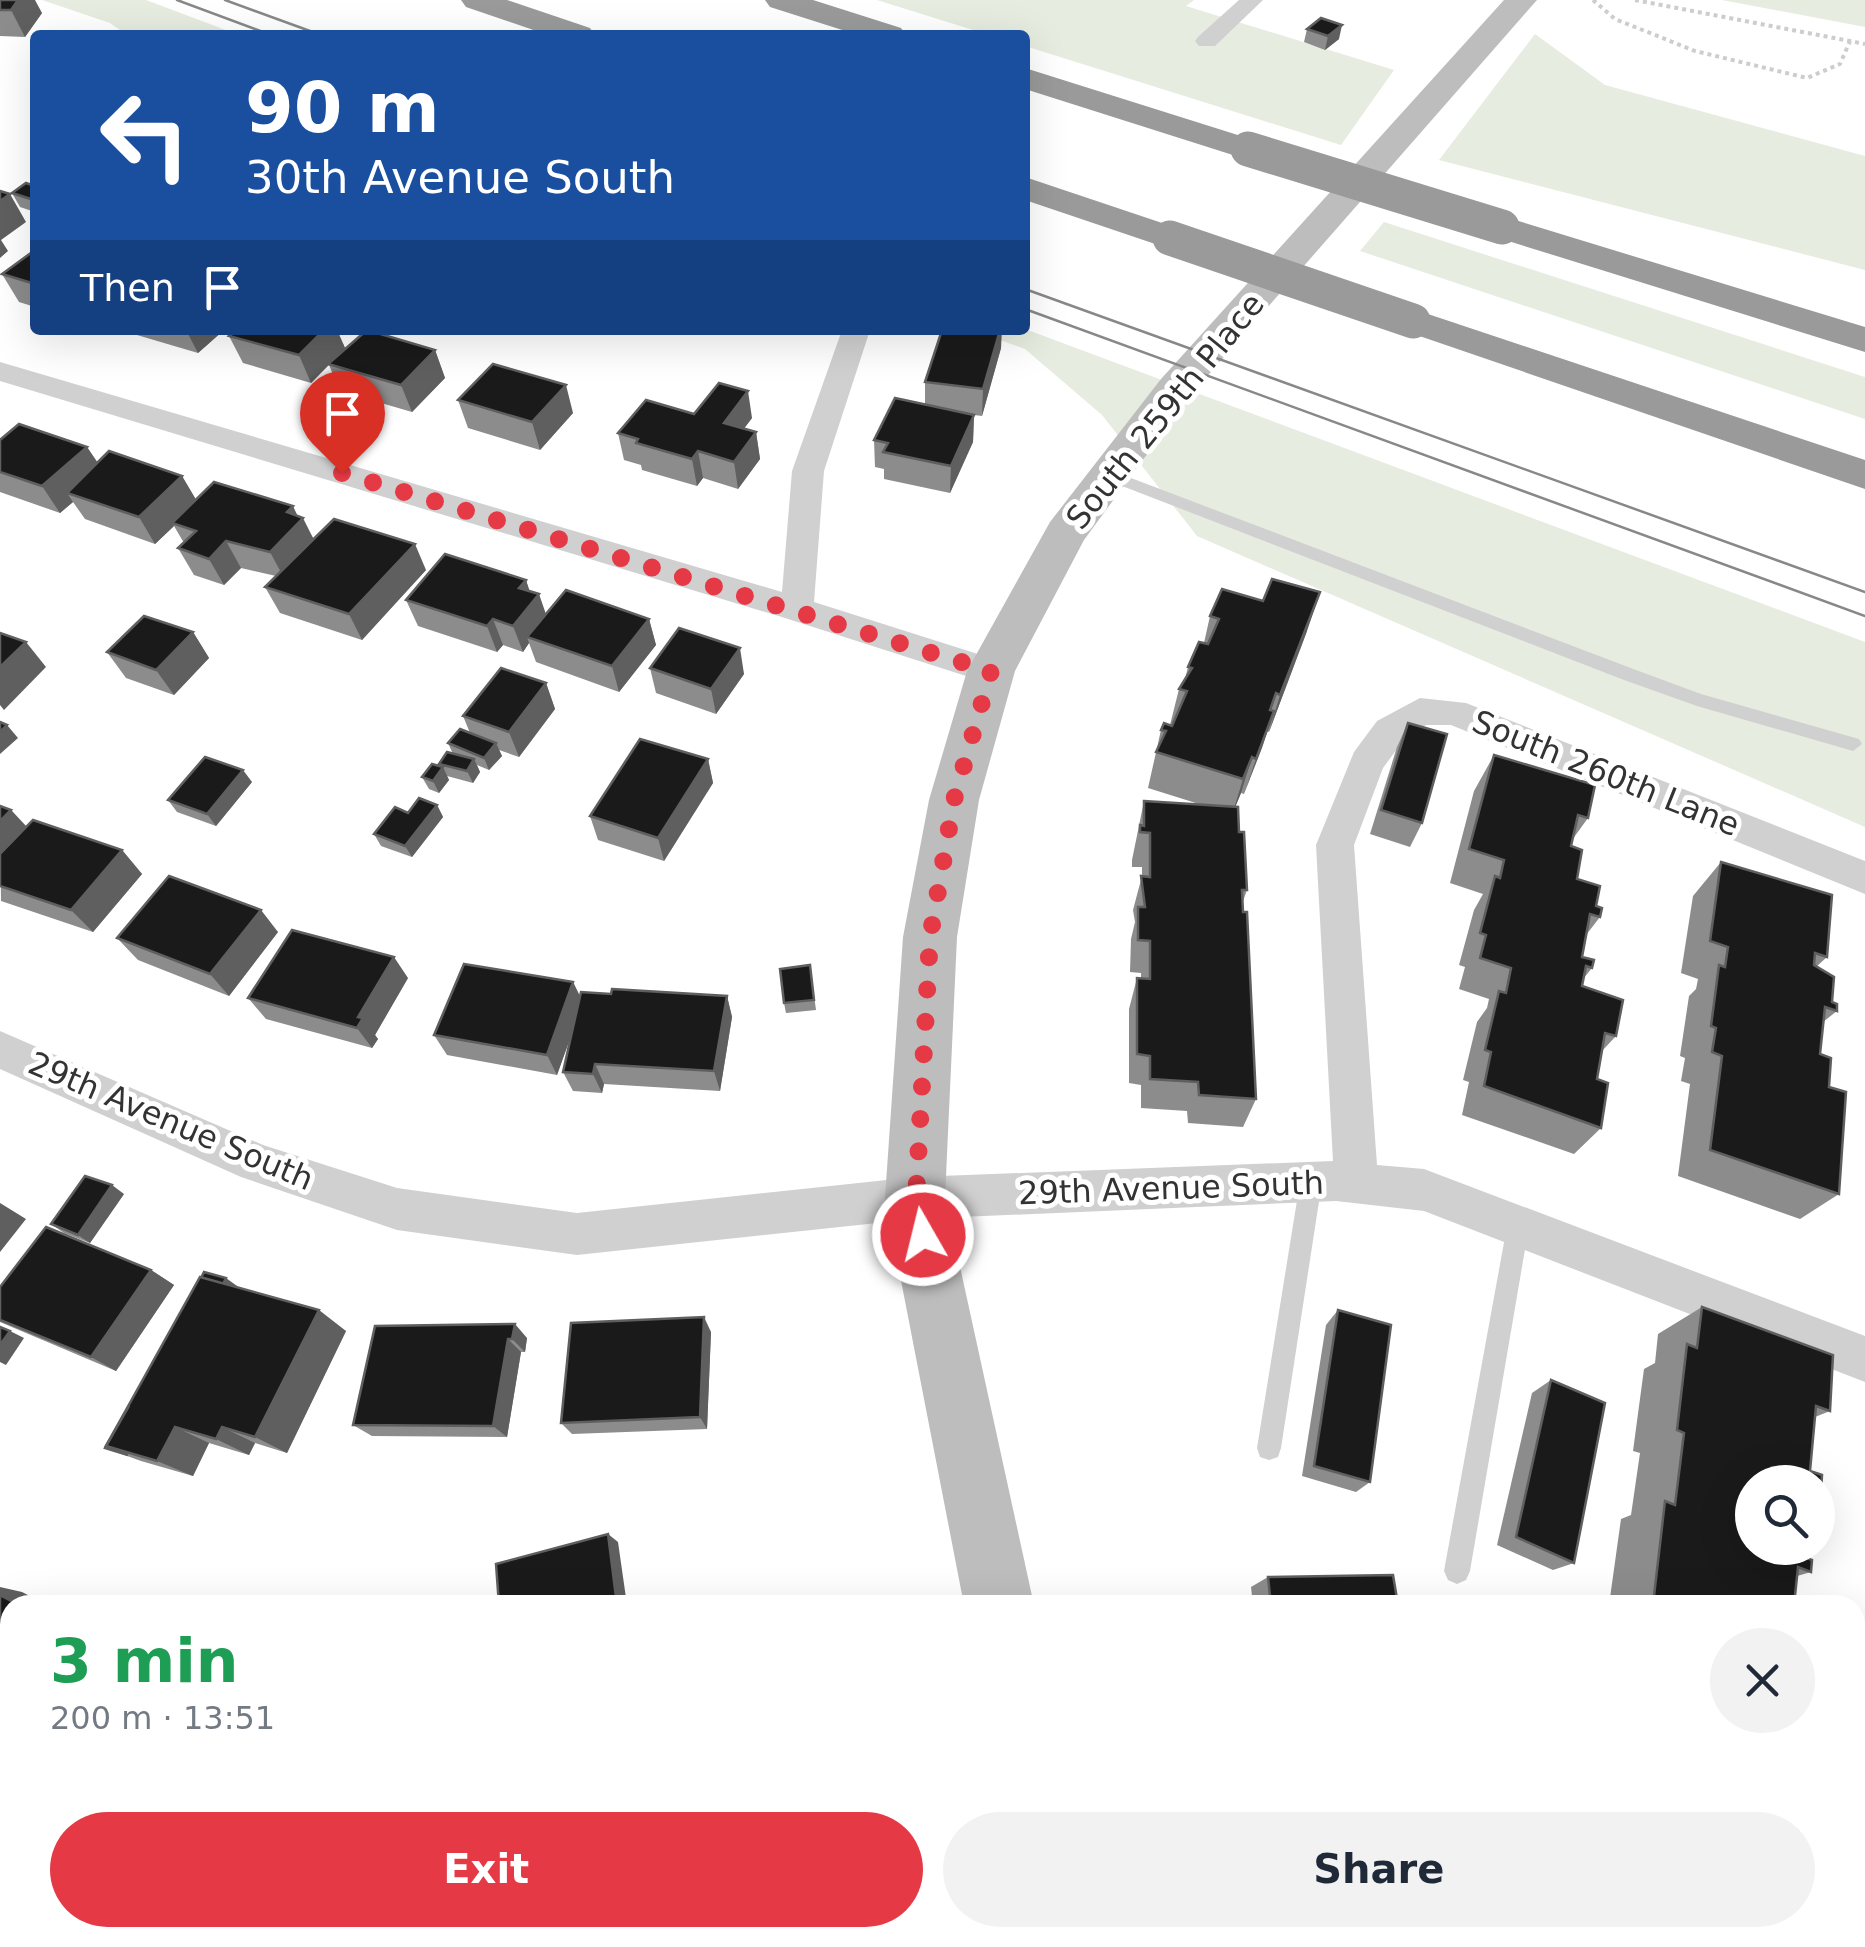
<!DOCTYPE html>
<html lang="en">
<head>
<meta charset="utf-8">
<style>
  :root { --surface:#fff; --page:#f2f2f3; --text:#1f2937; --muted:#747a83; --accent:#e63946 }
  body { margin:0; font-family:"DejaVu Sans",sans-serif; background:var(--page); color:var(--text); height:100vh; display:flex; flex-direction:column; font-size:38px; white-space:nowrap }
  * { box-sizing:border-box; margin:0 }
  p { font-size:32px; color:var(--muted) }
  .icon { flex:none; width:55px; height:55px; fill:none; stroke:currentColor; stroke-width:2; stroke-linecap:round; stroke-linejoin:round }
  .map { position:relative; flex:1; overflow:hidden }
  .panel { position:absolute; left:0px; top:1595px; width:1865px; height:352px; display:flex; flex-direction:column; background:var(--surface); border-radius:30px 30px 0 0; box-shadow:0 10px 40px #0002 }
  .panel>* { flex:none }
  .top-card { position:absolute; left:30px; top:30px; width:1000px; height:305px; border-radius:10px; box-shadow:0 10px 40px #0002; background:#1a4fa0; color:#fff; overflow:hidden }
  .tools { position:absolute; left:1735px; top:1465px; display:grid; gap:20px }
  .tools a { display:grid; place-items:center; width:100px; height:100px; border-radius:50%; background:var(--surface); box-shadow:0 10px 40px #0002; font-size:50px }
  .pin { position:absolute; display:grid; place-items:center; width:85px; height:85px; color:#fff; margin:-102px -42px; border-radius:50% 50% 50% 0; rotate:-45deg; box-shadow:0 0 10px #0007 }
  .pin .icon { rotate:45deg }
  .me { position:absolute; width:110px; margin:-55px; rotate:352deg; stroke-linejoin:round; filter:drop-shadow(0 0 8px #0008) }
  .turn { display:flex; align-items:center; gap:35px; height:210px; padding:0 50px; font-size:45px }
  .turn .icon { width:130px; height:130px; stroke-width:2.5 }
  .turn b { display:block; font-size:70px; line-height:85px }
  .then { display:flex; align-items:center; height:95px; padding:0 50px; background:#0003; gap:20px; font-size:38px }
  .round { display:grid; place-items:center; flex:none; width:105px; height:105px; border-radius:52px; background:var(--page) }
  .headline { display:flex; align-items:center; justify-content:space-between; height:170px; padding:0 50px }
  h1 { font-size:60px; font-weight:700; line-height:75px; color:#1e9e55 }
  .button { display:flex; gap:20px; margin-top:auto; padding:20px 50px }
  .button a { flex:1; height:115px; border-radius:60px; background:var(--accent); color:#fff; font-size:40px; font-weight:700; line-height:115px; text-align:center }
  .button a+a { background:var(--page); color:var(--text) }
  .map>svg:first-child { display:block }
</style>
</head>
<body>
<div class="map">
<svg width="1865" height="1947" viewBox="0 0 1865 1947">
  <rect width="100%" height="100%" fill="#fff"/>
  <!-- green -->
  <g fill="#e6ecdf">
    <polygon points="42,0 146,0 239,35 127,35 110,23"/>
    <polygon points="877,0 1194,0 1186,6 1394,70 1341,145 1025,46 1025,35 989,35"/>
    <polygon points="1722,0 1865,0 1865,27"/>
    <polygon points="1535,34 1605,85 1865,156 1865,270 1439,160"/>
    <polygon points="1384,222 1865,377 1865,419 1360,251"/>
    <polygon points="1025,329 1865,642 1865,827 1197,536 1102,415 1025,349 972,330"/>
  </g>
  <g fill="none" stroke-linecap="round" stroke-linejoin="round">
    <!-- path -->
    <g stroke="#cdcdcd" stroke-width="4" stroke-dasharray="4 4" stroke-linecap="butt">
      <polyline points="1593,0 1615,19 1695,51 1807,78 1840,64 1850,41"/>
      <polyline points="1635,0 1865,44"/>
    </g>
    <!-- service -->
    <g fill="#d0d0d0" fill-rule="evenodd">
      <polygon points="1110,470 1636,670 1701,694 1859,739 1862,744 1853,751 1697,706 1624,680 1104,479 1104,471"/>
      <polygon points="1311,1172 1319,1175 1322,1182 1281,1448 1278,1457 1269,1460 1260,1457 1257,1448 1300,1182 1303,1175"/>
      <polygon points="1518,1215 1526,1218 1529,1226 1470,1571 1466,1580 1457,1584 1448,1580 1444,1571 1507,1226 1510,1218"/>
    </g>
    <!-- minor -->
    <g fill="#d0d0d0" fill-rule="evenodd">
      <polygon points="1239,0 1263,0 1215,46 1199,46 1195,41 1199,36"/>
      <polygon points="842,330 870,330 824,471 814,602 1003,662 1008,671 1003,680 991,684 785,618 0,381 0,362 782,592 792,471"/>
      <polygon points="1420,698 1466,703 1865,861 1865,894 1451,725 1426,725 1403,741 1383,768 1354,845 1377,1165 1424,1169 1865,1336 1865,1382 1424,1211 1336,1201 915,1219 577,1255 397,1230 241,1177 0,1069 0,1031 263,1145 397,1188 577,1213 915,1177 1333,1161 1316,845 1354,752 1377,721"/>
      <polygon points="40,1938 100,1938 96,1947 36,1947"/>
    </g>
    <!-- secondary -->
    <g fill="#bdbdbd" fill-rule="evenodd">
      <polygon points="1504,0 1537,0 1189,397 1084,540 1015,671 979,800 957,937 945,1198 1034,1605 964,1605 885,1198 903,937 929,800 967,671 1050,522 1161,379"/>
      <polygon points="1028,1938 1106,1938 1107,1947 1029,1947"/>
    </g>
    <!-- motorway -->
    <g fill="#9a9a9a" fill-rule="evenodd">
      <polygon points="461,0 507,0 590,28 595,35 548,35 466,7"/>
      <polygon points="765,0 813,0 901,28 906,35 858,35 770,7"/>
      <polygon points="1025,68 1260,142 1265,149 1260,156 1248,159 1236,156 1025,89"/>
      <polygon points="1025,177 1183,230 1188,238 1183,246 1170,249 1025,200"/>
      <polygon points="1502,216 1865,327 1865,352 1489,235 1484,227 1489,219"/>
      <polygon points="1413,309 1865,460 1865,489 1399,329 1393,321 1399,313"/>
    </g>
    <!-- tram -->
    <g stroke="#888" stroke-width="2.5">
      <polyline points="177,0 271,35"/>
      <polyline points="225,0 321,35"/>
      <polyline points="1025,289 1865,592"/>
      <polyline points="1025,309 1865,616"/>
    </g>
    <!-- motorway-bridge -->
    <g stroke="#9a9a9a" stroke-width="35">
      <polyline points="1248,149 1502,227"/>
      <polyline points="1170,238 1413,321"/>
    </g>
  </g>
  <!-- wall -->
  <g fill="#8c8c8c">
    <polygon points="0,0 42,13 25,37 0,36"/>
    <polygon points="1307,29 1339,39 1325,50 1304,42"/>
    <polygon points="35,186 35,212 20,207 12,193"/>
    <polygon points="35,250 35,307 19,302 2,274"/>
    <polygon points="120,330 224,330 198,353"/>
    <polygon points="236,330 337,330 345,348 435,350 445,378 412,412 340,391 329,365 311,383 243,363 229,336"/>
    <polygon points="1001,348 982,416 974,415 973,442 950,493 884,479 884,469 875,467 874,440 925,405 925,382"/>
    <polygon points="458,400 573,413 540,450 468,428"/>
    <polygon points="694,414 752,418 744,428 756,432 760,459 738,489 703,478 697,486 642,470 641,465 624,460 618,433"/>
    <polygon points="0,438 87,447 98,463 182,476 196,500 297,516 314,539 426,570 362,640 280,613 265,587 276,576 241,568 224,585 194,575 178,548 184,543 174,526 155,544 85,519 73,502 60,513 0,492"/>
    <polygon points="526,580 529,591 546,614 649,619 656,645 619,692 536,662 529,643 523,652 503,645 497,652 418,626 406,600"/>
    <polygon points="1210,616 1307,631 1269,732 1267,731 1244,794 1241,793 1235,807 1247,890 1242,904 1256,1099 1243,1127 1188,1123 1187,1111 1141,1108 1141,1085 1129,1083 1129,1009 1137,978 1141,978 1141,973 1130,972 1131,939 1135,922 1133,910 1142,876 1142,867 1132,867 1132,860 1144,801 1199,804 1148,788 1161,730 1170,725 1179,689 1185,679 1188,667 1204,643"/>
    <polygon points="193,632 209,658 174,695 126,678 107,652"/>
    <polygon points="650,668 744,674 716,714 656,693"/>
    <polygon points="546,683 555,709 519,757 499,750 502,756 489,770 477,765 480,772 473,783 447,776 449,780 439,793 429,789 422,777 440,767 439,764 453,754 448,743 470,733 463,716"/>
    <polygon points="1408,723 1422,823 1410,847 1370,834 1397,747"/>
    <polygon points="1494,755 1588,818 1572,840 1571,846 1577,879 1596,906 1600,917 1586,935 1582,957 1592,968 1583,979 1582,986 1616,1036 1602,1051 1597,1079 1601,1128 1574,1154 1462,1115 1469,1082 1463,1080 1477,1022 1487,1008 1489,999 1459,989 1465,967 1459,965 1474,910 1483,894 1450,883 1474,791"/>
    <polygon points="708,759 713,783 664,861 598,840 590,816"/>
    <polygon points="252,782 216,826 177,812 168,800"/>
    <polygon points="437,805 443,817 412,857 381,846 374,834 408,813"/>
    <polygon points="0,806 11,810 27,827 122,850 142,874 93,932 1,901"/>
    <polygon points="1721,862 1827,957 1816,967 1837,1011 1823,1022 1820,1054 1829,1087 1839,1194 1800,1219 1678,1176 1690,1084 1681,1081 1685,1058 1680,1056 1689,996 1696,989 1698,979 1681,973 1693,896"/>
    <polygon points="278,932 229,996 138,960 117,938"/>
    <polygon points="810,965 816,1010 786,1013 784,1003"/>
    <polygon points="408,978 375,1035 378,1039 372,1048 266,1019 248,998"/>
    <polygon points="573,982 580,996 611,994 727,996 732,1017 720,1091 604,1084 602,1093 573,1091 563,1072 570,1038 557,1075 447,1055 434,1035"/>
    <polygon points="124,1194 90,1243 64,1233 51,1224"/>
    <polygon points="151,1270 174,1285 116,1371 0,1322 0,1287"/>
    <polygon points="237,1286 236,1287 346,1331 287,1453 255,1443 249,1455 209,1443 193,1476 141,1461 105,1448"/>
    <polygon points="1702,1307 1833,1355 1830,1411 1815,1417 1810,1471 1822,1475 1819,1527 1818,1527 1818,1482 1752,1482 1752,1548 1808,1548 1807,1558 1812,1560 1811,1572 1797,1576 1794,1605 1609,1605 1621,1519 1631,1515 1640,1453 1633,1451 1644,1369 1655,1363 1658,1334"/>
    <polygon points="1338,1310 1370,1482 1356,1492 1302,1476 1326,1325"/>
    <polygon points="375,1326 527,1338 525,1352 521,1352 507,1437 372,1436 353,1425"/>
    <polygon points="711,1332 707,1429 572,1434 561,1423"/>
    <polygon points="1551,1380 1574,1563 1553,1570 1497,1545 1532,1393"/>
    <polygon points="1268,1577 1398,1605 1253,1605 1251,1587"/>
    <polygon points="1285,1938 1460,1938 1461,1947 1286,1947"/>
  </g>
  <!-- shaded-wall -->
  <g fill="#5f5f5f">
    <polygon points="18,0 35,0 42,13 25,37 11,10"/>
    <polygon points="1342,25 1339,39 1325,50 1328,36"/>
    <polygon points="10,194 26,222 1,240 8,251 0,258 0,201"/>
    <polygon points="186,330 224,330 198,353"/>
    <polygon points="324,330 337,330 345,348 311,383 299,355"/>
    <polygon points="1000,330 1002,330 1001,348 982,416 983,389"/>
    <polygon points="435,350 445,378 412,412 401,385"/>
    <polygon points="566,385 573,413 540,450 532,422"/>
    <polygon points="748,391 752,418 728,450 724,423"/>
    <polygon points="974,415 973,442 950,493 951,466"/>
    <polygon points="756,432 760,459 738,489 734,462"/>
    <polygon points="87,447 105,474 67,493 73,502 60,513 42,486"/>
    <polygon points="698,451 703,478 697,486 692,459"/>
    <polygon points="182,476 198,503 172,523 174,526 155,544 139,517"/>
    <polygon points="293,506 300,521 303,518 316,544 284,578 270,552 287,512"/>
    <polygon points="226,541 241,568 224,585 209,559"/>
    <polygon points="415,544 426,570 362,640 349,614"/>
    <polygon points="526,580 533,601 539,594 548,620 527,637 529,643 523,652 513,626 519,588"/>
    <polygon points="1320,592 1307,631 1269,732 1280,695"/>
    <polygon points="493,619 503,645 497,652 487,626"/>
    <polygon points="649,619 656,645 619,692 612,666"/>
    <polygon points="193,632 209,658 174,695 156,670"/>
    <polygon points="26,642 46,667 4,710 0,705 0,667"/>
    <polygon points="740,648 744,674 716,714 711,689"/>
    <polygon points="546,683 555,709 519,757 509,732"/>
    <polygon points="1274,711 1262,748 1244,794 1256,759"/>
    <polygon points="7,725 18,738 0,754 0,732"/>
    <polygon points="496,743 502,756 489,770 484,758"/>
    <polygon points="1252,757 1241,793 1232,815 1243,779"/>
    <polygon points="474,759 480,772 473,783 467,771"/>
    <polygon points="708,759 713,783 664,861 658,838"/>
    <polygon points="443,767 449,780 439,793 433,781"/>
    <polygon points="243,770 252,782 216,826 207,814"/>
    <polygon points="437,805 443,817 412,857 405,846"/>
    <polygon points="11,810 33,834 0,868 0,821"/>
    <polygon points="122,850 142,874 93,932 71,910"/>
    <polygon points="261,910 278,932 229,996 210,974"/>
    <polygon points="394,957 408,978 375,1035 378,1039 372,1048 357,1028 358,1017"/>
    <polygon points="573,982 583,1003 557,1075 547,1055"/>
    <polygon points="727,996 732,1017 720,1091 714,1071"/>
    <polygon points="595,1064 604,1084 602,1093 593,1074"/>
    <polygon points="112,1185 124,1194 90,1243 78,1235"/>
    <polygon points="0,1203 26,1219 0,1252"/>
    <polygon points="151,1270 174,1285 116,1371 91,1357"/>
    <polygon points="226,1278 237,1286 197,1355 185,1348"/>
    <polygon points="319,1310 346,1331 287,1453 255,1437"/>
    <polygon points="704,1317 711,1332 707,1429 700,1417"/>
    <polygon points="515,1324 527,1338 525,1352 512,1339"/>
    <polygon points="10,1331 24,1338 6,1365 0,1362 0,1345"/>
    <polygon points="508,1339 521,1352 507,1437 493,1426"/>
    <polygon points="175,1427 209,1443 193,1476 157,1461"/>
    <polygon points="222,1427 255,1443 249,1455 216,1439"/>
    <polygon points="608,1534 618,1542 627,1605 617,1605"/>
    <polygon points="0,1587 22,1592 47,1605 19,1605 0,1595"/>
    <polygon points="0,1704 10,1705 10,1737 0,1753"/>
    <polygon points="0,1758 10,1763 10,1793 0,1809"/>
    <polygon points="268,1938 300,1938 295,1947 263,1947"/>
    <polygon points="458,1938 512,1938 544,1947 490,1947"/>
  </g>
  <!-- building -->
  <g fill="#1a1a1a" stroke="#5f5f5f" stroke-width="2.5">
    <polygon points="0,0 18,0 11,10 0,10"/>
    <polygon points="1321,18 1342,25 1328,36 1307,29"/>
    <polygon points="26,183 35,186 35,196 31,199 12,193"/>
    <polygon points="0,191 10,194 0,201"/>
    <polygon points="35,250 35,284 2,274"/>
    <polygon points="236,330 324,330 299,355 229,336"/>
    <polygon points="367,330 435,350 401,385 328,364"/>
    <polygon points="942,330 1000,330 983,389 925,382"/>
    <polygon points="493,364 566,385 532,422 458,400"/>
    <polygon points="719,383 748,391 724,423 756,432 734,462 698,451 692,459 636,443 638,439 618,433 646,400 694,414"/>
    <polygon points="895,398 974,415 951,466 883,452 888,443 874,440"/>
    <polygon points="19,424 87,447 42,486 0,472 0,440"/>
    <polygon points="109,451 182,476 139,517 67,493"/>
    <polygon points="214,482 293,506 287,512 303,518 270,552 226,541 209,559 178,548 196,531 172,523"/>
    <polygon points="334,519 415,544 349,614 265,587"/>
    <polygon points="445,554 526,580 519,588 539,594 513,626 493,619 487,626 406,600"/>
    <polygon points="1272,579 1320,592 1280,695 1276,693 1270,710 1274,711 1256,759 1252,757 1243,779 1156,752 1166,731 1161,730 1164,723 1172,726 1187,691 1179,689 1192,668 1188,667 1199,642 1208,644 1219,619 1210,616 1222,589 1263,601"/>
    <polygon points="566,590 649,619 612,666 527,637"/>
    <polygon points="144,616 193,632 156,670 107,652"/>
    <polygon points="679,628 740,648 711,689 650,668"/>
    <polygon points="0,633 26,642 0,667"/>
    <polygon points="501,668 546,683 509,732 463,716"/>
    <polygon points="0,722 7,725 0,732"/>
    <polygon points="1408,723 1447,734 1422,823 1381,810"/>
    <polygon points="460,729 496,743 484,758 448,743"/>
    <polygon points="640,739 708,759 658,838 590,816"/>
    <polygon points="447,752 474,759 467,771 439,764"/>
    <polygon points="1494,755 1595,785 1588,818 1578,815 1571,846 1582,850 1577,879 1600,886 1596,906 1602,908 1600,917 1590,914 1582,957 1594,960 1592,968 1586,966 1582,986 1623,1000 1616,1036 1605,1033 1597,1079 1608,1083 1601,1128 1484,1086 1491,1052 1485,1050 1499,991 1506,993 1511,968 1480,958 1486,935 1480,933 1495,876 1500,878 1504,860 1469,849"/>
    <polygon points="205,757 243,770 207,814 168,800"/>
    <polygon points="432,764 443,767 433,781 422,777"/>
    <polygon points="419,798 437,805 405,846 374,834 395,807 408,813"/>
    <polygon points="1144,801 1238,807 1239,832 1244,832 1247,890 1242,890 1243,912 1247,912 1256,1099 1199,1095 1198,1082 1150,1079 1150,1056 1137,1054 1137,978 1150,979 1150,941 1138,940 1138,907 1145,907 1141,876 1150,877 1150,833 1140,832 1140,825 1144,826"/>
    <polygon points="0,806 11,810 0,821"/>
    <polygon points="33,820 122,850 71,910 0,886 0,854"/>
    <polygon points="1721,862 1832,895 1827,957 1815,953 1814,965 1834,977 1832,1002 1837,1004 1837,1011 1825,1007 1820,1054 1831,1058 1829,1087 1846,1092 1839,1194 1710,1150 1722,1056 1712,1052 1716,1028 1711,1026 1719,965 1725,967 1728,947 1710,941"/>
    <polygon points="169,876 261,910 210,974 117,938"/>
    <polygon points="292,930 394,957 358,1017 363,1018 357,1028 248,998"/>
    <polygon points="464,964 573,982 547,1055 434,1035"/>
    <polygon points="810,965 814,1000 784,1003 780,969"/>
    <polygon points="612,989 727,996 714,1071 595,1064 593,1074 563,1072 581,992 611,994"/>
    <polygon points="85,1176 112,1185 78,1235 51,1224"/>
    <polygon points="46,1227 151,1270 91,1357 0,1320 0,1287"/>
    <polygon points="204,1272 226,1278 223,1284 201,1278"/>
    <polygon points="200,1277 319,1310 255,1437 222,1427 216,1439 175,1427 157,1461 106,1446"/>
    <polygon points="1702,1307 1833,1355 1830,1411 1816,1406 1810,1471 1822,1475 1819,1527 1818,1526 1818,1482 1752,1482 1752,1548 1808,1548 1807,1558 1812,1560 1811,1572 1798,1567 1794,1605 1662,1605 1663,1600 1654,1596 1665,1501 1675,1505 1684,1433 1677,1430 1687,1344 1697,1348"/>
    <polygon points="1338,1310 1391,1325 1370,1482 1314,1466"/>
    <polygon points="704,1317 700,1417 561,1423 571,1323"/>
    <polygon points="515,1324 512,1339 508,1339 493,1426 353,1425 375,1326"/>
    <polygon points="0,1327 10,1331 0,1345"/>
    <polygon points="1551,1380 1605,1403 1574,1563 1516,1537"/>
    <polygon points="129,1406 106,1446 128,1455 105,1448"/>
    <polygon points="608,1534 617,1605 499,1605 496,1564"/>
    <polygon points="1393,1575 1398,1605 1271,1605 1268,1577"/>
    <polygon points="0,1595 19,1605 10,1605 10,1718 0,1712"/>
    <polygon points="146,1938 268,1938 263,1947 141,1947"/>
    <polygon points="444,1938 458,1938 490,1947 440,1947"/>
    <polygon points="1304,1938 1460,1938 1461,1947 1305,1947"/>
  </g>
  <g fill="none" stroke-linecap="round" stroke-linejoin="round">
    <!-- route -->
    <polyline stroke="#e63946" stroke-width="18" stroke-dasharray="0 32.4" points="342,473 991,671 954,800 930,937 916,1198 923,1235"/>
  </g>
  <g text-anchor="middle" stroke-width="10" stroke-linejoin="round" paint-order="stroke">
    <!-- street labels -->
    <g font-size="32" fill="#333" stroke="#fff">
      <text transform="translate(1165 411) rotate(-51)" y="11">South 259th Place</text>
      <text transform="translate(1606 773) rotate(22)" y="11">South 260th Lane</text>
      <text transform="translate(171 1121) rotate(23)" y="11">29th Avenue South</text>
      <text transform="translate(1171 1188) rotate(-2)" y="11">29th Avenue South</text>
    </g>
  </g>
</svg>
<div class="tools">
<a><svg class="icon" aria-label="search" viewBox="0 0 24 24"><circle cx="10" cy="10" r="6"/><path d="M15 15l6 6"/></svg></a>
</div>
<div class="pin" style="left:342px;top:473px;background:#d93025"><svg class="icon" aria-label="arrive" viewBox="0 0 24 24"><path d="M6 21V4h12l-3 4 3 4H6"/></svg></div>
<svg class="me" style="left:923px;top:1235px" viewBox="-20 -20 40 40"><circle r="17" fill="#e63946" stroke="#fff" stroke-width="3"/><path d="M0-11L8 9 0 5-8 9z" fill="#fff"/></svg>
<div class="top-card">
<div class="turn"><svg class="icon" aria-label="left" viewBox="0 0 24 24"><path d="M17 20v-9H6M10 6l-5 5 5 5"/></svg><div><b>90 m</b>30th Avenue South</div></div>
<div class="then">Then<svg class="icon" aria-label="arrive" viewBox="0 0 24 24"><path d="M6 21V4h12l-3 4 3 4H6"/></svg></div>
</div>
<section class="panel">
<div class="headline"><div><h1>3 min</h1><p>200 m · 13:51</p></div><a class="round"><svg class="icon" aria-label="close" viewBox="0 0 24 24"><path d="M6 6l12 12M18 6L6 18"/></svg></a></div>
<div class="button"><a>Exit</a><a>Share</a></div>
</section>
</div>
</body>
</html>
